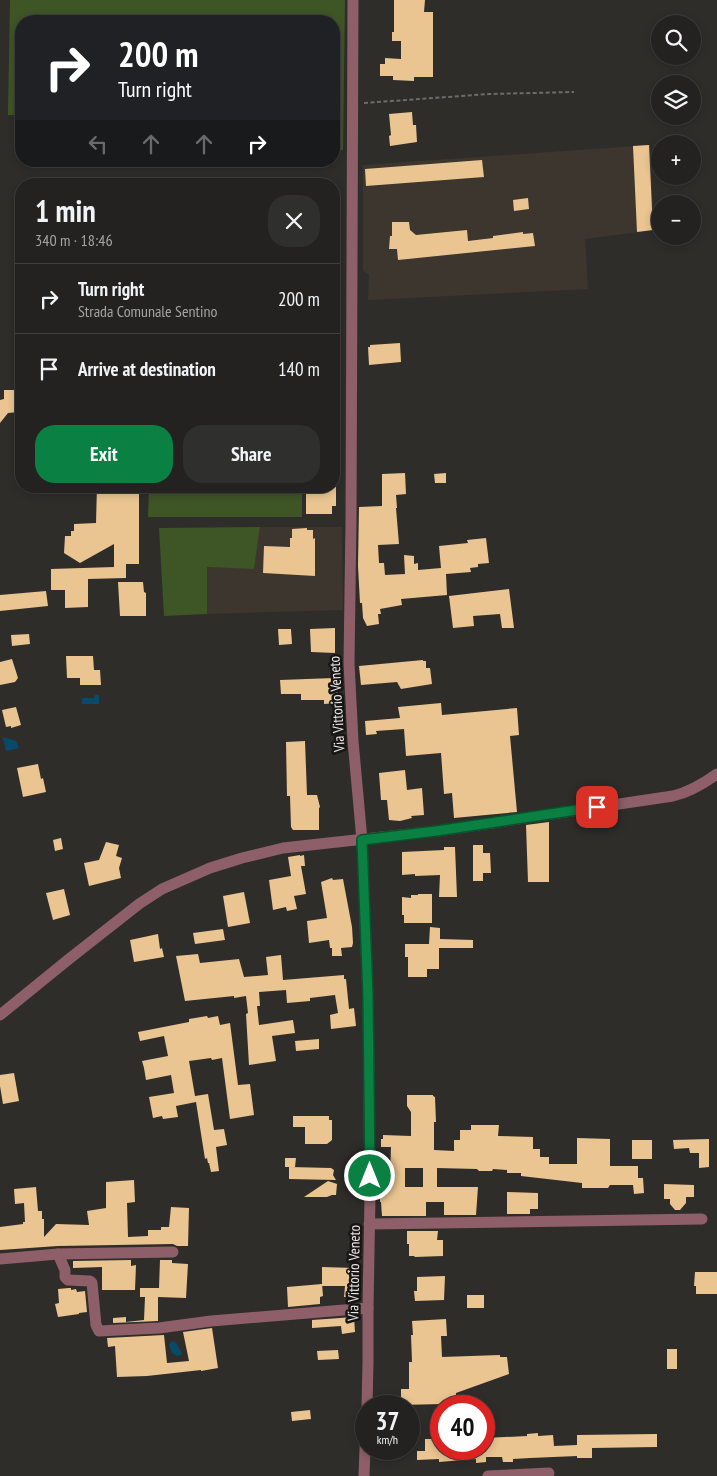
<!DOCTYPE html>
<html lang="en">
<head>
<meta charset="utf-8">
<style>
  :root { --surface:#232220; --page:#2f2f2d; --text:#f1f3f6; --muted:#a3a4a5; --line:#403f3e; --accent:#0b8043 }
  body { margin:0; font-family:"PT Sans Narrow",sans-serif; background:var(--page); color:var(--text); height:100vh; display:flex; flex-direction:column; font-size:19px; white-space:nowrap }
  * { box-sizing:border-box; margin:0 }
  p { font-size:16px; color:var(--muted) }
  .icon { flex:none; width:28px; height:28px; fill:none; stroke:currentColor; stroke-width:2; stroke-linecap:round; stroke-linejoin:round }
  .map { position:relative; flex:1; overflow:hidden }
  .panel { position:absolute; left:15px; top:178px; width:325px; height:315px; display:flex; flex-direction:column; background:var(--surface); border-radius:20px; box-shadow:0 2px 8px #0003,0 0 0 1px var(--line) }
  .panel>* { flex:none }
  .banner { position:absolute; left:15px; top:15px; width:325px; height:152px; border-radius:20px; box-shadow:0 2px 8px #0003,0 0 0 1px var(--line); background:#202124; color:#fff; overflow:hidden }
  .tools { position:absolute; left:651px; top:15px; display:grid; gap:10px }
  .tools a { display:grid; place-items:center; width:50px; height:50px; border-radius:50%; background:var(--surface); box-shadow:0 2px 8px #0003,0 0 0 1px var(--line); font-size:25px }
  .speed { position:absolute; left:355px; top:1395px; display:flex; gap:10px; font-size:25px; font-weight:700; text-align:center }
  .speed>* { display:grid; place-content:center; width:65px; height:65px; border-radius:50%; background:var(--surface); box-shadow:0 2px 8px #0003,0 0 0 1px var(--line); line-height:1 }
  .speed small { font-size:12px; font-weight:400 }
  .speed .limit { border:8px solid #d22; background:#fff; color:#111 }
  .pin { position:absolute; display:grid; place-items:center; width:42px; height:42px; color:#fff; margin:-21px; border-radius:10px; box-shadow:0 2px 8px #0006 }
  .me { position:absolute; width:55px; margin:-28px; rotate:0deg; stroke-linejoin:round; filter:drop-shadow(0 0 4px #0008) }
  .turn { display:flex; align-items:center; gap:18px; height:105px; padding:0 20px; font-size:22px }
  .turn .icon { width:65px; height:65px; stroke-width:2.5 }
  .turn b { display:block; font-size:35px; line-height:42px }
  .lanes { display:flex; align-items:center; height:48px; padding:0 20px; background:#0003; justify-content:center; gap:25px; direction:ltr }
  .lanes .off { opacity:.35 }
  .round { display:grid; place-items:center; flex:none; width:52px; height:52px; border-radius:20px; background:var(--page) }
  .headline { display:flex; align-items:center; justify-content:space-between; height:85px; padding:0 20px }
  h1 { font-size:30px; font-weight:800; line-height:38px }
  .action { display:flex; gap:10px; margin-top:auto; padding:10px 20px }
  .action a { flex:1; height:58px; border-radius:20px; background:var(--accent); color:#fff; font-size:20px; font-weight:800; line-height:58px; text-align:center }
  .action a+a { background:var(--page); color:var(--text) }
  ul { padding:0; list-style:none }
  li { display:flex; align-items:center; gap:15px; height:70px; padding:0 20px; border-top:1px solid var(--line) }
  li div { flex:1 }
  li b { display:block; font-size:19px }
  li em { font-style:normal }
  .map>svg:first-child { display:block }
</style>
</head>
<body>
<div class="map">
<svg width="717" height="1476" viewBox="0 0 717 1476">
  <rect width="100%" height="100%" fill="#2f2d2a"/>
  <!-- built -->
  <g fill="#3c362e">
    <polygon points="650,145 654,230 585,239 588,289 368,300 369,274 363,271 363,165"/>
    <polygon points="260,527 342,527 343,610 207,614 207,567 254,568"/>
  </g>
  <!-- green -->
  <g fill="#3e5526">
    <polygon points="10,0 345,0 343,150 334,150 334,21 21,21 21,115 8,115"/>
    <polygon points="149,486 302,486 302,517 148,517"/>
    <polygon points="260,527 254,569 207,567 207,614 164,616 159,528"/>
  </g>
  <!-- water -->
  <g fill="#084b69">
    <polygon points="95,695 99,695 99,704 82,704 82,698 94,698"/>
    <polygon points="3,737 16,741 19,748 6,751"/>
    <polygon points="172,1341 176,1343 182,1353 181,1355 177,1356 172,1353 169,1344"/>
  </g>
  <!-- building -->
  <g fill="#eac591" fill-rule="evenodd">
    <polygon points="394,0 425,0 424,12 433,12 433,77 414,77 414,81 393,80 393,76 380,76 380,64 385,64 385,58 401,59 401,41 392,41 392,32 394,32"/>
    <polygon points="412,112 413,125 416,125 417,142 390,146 389,136 391,135 389,114"/>
    <polygon points="649,145 653,230 637,232 633,146"/>
    <polygon points="482,160 484,177 366,186 365,169"/>
    <polygon points="528,198 529,209 514,211 513,200"/>
    <polygon points="392,222 409,222 410,230 416,235 467,230 468,241 493,238 493,236 523,232 523,234 533,233 535,246 398,260 397,249 389,249 390,236 392,236"/>
    <polygon points="400,343 401,362 369,365 368,347 370,347 370,345"/>
    <polygon points="4,390 21,390 21,402 19,403 19,412 8,413 0,423 0,400 4,399"/>
    <polygon points="405,473 406,494 396,495 397,508 396,508 399,544 378,545 379,563 384,563 385,575 405,574 404,555 414,556 414,564 418,563 418,570 441,568 439,546 468,543 467,540 486,538 489,563 478,564 478,567 470,568 471,572 446,574 447,595 401,599 402,605 380,609 381,614 378,614 379,624 367,626 363,618 362,603 360,603 358,566 359,507 382,506 382,474"/>
    <polygon points="446,473 446,483 435,483 434,474"/>
    <polygon points="97,486 139,486 139,564 126,564 126,578 88,579 88,607 65,608 65,590 51,590 51,569 114,567 114,544 80,563 64,553 65,536 71,536 71,531 74,531 74,524 96,523"/>
    <polygon points="306,487 336,487 336,506 332,506 332,514 306,514"/>
    <polygon points="307,528 307,530 313,530 313,539 315,538 315,576 263,573 264,546 290,547 290,538 292,538 292,529"/>
    <polygon points="118,582 143,582 144,592 146,593 146,616 120,616"/>
    <polygon points="509,589 514,628 502,628 500,614 473,616 474,626 453,628 449,596"/>
    <polygon points="46,591 48,606 0,611 0,595"/>
    <polygon points="335,628 335,653 311,652 310,629"/>
    <polygon points="278,629 291,629 292,644 279,645"/>
    <polygon points="29,634 30,644 12,646 11,635"/>
    <polygon points="66,656 93,656 94,670 100,670 101,685 80,685 80,678 67,678"/>
    <polygon points="12,659 18,678 15,682 0,685 0,662"/>
    <polygon points="423,660 423,661 426,661 426,668 430,668 432,684 401,689 397,682 361,685 359,666"/>
    <polygon points="334,678 337,680 338,703 324,704 324,700 301,700 301,694 281,694 280,680"/>
    <polygon points="441,703 442,715 517,708 519,735 510,736 517,812 454,818 452,793 444,794 441,753 406,756 404,729 376,731 377,734 366,735 365,721 400,718 398,707"/>
    <polygon points="16,707 21,725 11,728 11,726 6,727 2,710"/>
    <polygon points="305,741 307,795 317,795 320,807 319,808 319,830 293,830 291,827 290,796 287,796 286,742"/>
    <polygon points="38,764 41,779 43,778 46,792 23,797 17,768"/>
    <polygon points="405,770 407,790 422,788 424,815 411,816 412,818 400,821 389,820 387,800 381,800 379,773"/>
    <polygon points="549,822 549,882 528,882 526,825"/>
    <polygon points="61,838 63,849 55,851 53,840"/>
    <polygon points="106,842 119,845 116,856 122,858 119,868 121,878 89,886 84,863 99,860"/>
    <polygon points="473,845 483,845 483,853 490,853 491,873 483,873 483,881 473,881"/>
    <polygon points="444,847 455,847 457,897 439,897 440,875 415,876 415,874 402,875 402,852 444,850"/>
    <polygon points="300,855 300,856 304,855 305,866 301,866 306,894 294,896 297,909 287,911 286,907 273,910 269,880 291,876 288,857"/>
    <polygon points="332,878 333,880 343,879 352,927 353,943 352,947 341,948 342,956 332,956 332,948 330,948 329,940 309,943 307,921 327,918 321,882"/>
    <polygon points="64,889 70,915 53,920 46,893"/>
    <polygon points="244,892 250,923 228,927 223,896"/>
    <polygon points="418,894 432,894 432,923 404,923 404,915 402,915 402,897 411,898 411,895 418,895"/>
    <polygon points="430,927 440,928 440,939 473,940 473,948 439,948 439,969 427,969 427,977 408,977 408,957 405,957 405,944 429,944"/>
    <polygon points="223,929 225,940 195,944 193,933"/>
    <polygon points="158,934 160,949 162,948 164,957 134,962 130,940"/>
    <polygon points="198,954 200,963 239,959 244,977 268,975 266,957 281,955 283,980 344,975 344,979 346,979 349,1009 354,1008 356,1026 331,1029 330,1015 338,1013 335,995 310,998 310,1001 287,1003 286,990 259,992 260,1006 257,1006 259,1025 293,1020 295,1033 272,1036 276,1061 249,1065 246,1014 248,1013 246,996 234,998 234,996 185,1001 176,956"/>
    <polygon points="207,1016 208,1018 218,1016 220,1025 230,1023 238,1085 250,1084 254,1115 230,1119 222,1058 212,1060 211,1058 189,1061 195,1096 208,1094 214,1130 224,1129 227,1145 216,1147 219,1171 211,1172 209,1163 208,1163 207,1158 205,1159 196,1102 176,1106 178,1117 163,1119 162,1116 153,1118 149,1097 174,1093 171,1075 146,1080 144,1068 142,1061 168,1056 164,1036 140,1041 138,1032 189,1022 189,1019"/>
    <polygon points="319,1039 319,1049 296,1051 295,1041"/>
    <polygon points="14,1073 19,1101 3,1104 0,1086 0,1075"/>
    <path d="M407 1095H433V1096L435 1097 436 1122H434V1150L454 1151V1140H460V1130H471V1125H499L498 1136 533 1137V1149H540V1157H549V1164H577V1138L610 1139V1166H638V1178H643L644 1193 634 1194 633 1185H610L608 1188H582V1183L521 1176V1173H507V1170L493 1169 492 1171H479L477 1169 437 1168V1187H478L476 1215H444V1202H426V1216H382L381 1202H380V1173H390L391 1147H381V1139H383V1135L411 1136V1112L407 1106ZM405 1168H423V1187H405Z"/>
    <polygon points="293,1116 329,1116 329,1120 332,1120 332,1140 327,1144 305,1144 305,1127 293,1127"/>
    <polygon points="709,1139 709,1167 699,1168 699,1153 690,1153 689,1148 674,1149 673,1140"/>
    <rect x="632" y="1140" width="20" height="19"/>
    <polygon points="285,1158 296,1158 295,1167 290,1167 331,1168 334,1170 333,1175 336,1180 289,1179 289,1167 285,1167"/>
    <polygon points="134,1180 135,1202 127,1203 128,1237 148,1236 148,1230 161,1230 161,1227 169,1227 171,1207 189,1208 188,1246 177,1246 173,1244 58,1246 0,1250 0,1227 23,1224 23,1222 25,1222 24,1203 15,1204 14,1189 36,1187 38,1211 42,1211 42,1219 44,1219 44,1237 56,1224 89,1225 87,1211 106,1208 106,1182"/>
    <polygon points="328,1181 337,1184 336,1195 332,1195 327,1197 304,1197"/>
    <polygon points="664,1184 694,1185 694,1197 686,1197 686,1203 680,1210 675,1210 670,1204 670,1199 664,1199"/>
    <polygon points="507,1192 538,1193 538,1209 530,1209 530,1214 507,1214"/>
    <polygon points="407,1231 438,1231 437,1240 443,1240 443,1256 415,1257 414,1256 409,1256 409,1244 407,1244"/>
    <polygon points="131,1260 131,1266 136,1265 135,1290 102,1290 102,1267 73,1268 73,1261"/>
    <polygon points="160,1260 172,1260 172,1263 188,1264 186,1298 158,1297 158,1321 113,1323 113,1318 126,1317 126,1322 144,1320 145,1297 140,1297 140,1288 159,1288"/>
    <polygon points="322,1267 355,1268 354,1297 344,1297 345,1286 322,1286"/>
    <polygon points="695,1272 717,1272 717,1294 696,1294 696,1286 694,1286"/>
    <polygon points="445,1276 444,1300 415,1301 414,1291 417,1291 417,1277"/>
    <polygon points="322,1284 323,1296 320,1297 320,1304 288,1307 287,1287"/>
    <polygon points="69,1288 71,1288 71,1290 76,1289 77,1292 85,1291 87,1312 79,1313 79,1314 58,1317 55,1304 59,1303 58,1289"/>
    <rect x="467" y="1295" width="17" height="13"/>
    <polygon points="354,1317 355,1332 342,1334 341,1326 312,1328 312,1320"/>
    <polygon points="446,1319 447,1336 441,1336 442,1357 500,1355 500,1357 507,1357 509,1374 456,1393 456,1399 442,1404 401,1405 401,1389 409,1389 409,1362 412,1362 411,1335 413,1335 412,1321"/>
    <polygon points="212,1328 218,1368 201,1371 201,1370 147,1376 117,1377 115,1346 108,1347 107,1338 164,1335 167,1363 189,1361 183,1332"/>
    <rect x="667" y="1349" width="10" height="20"/>
    <polygon points="338,1350 339,1359 318,1360 317,1351"/>
    <polygon points="310,1410 311,1419 292,1421 291,1412"/>
    <polygon points="538,1433 538,1436 553,1435 554,1446 577,1445 577,1435 657,1434 657,1447 592,1448 592,1458 577,1458 577,1456 530,1458 513,1459 513,1462 503,1462 502,1457 486,1457 486,1462 476,1463 476,1459 439,1462 439,1459 417,1460 417,1451 425,1451 425,1439 438,1439 438,1441 441,1441 441,1449 484,1449 484,1438 527,1436 527,1434"/>
  </g>
  <g fill="none" stroke-linecap="round" stroke-linejoin="round">
    <!-- path -->
    <polyline stroke="#6e6c6a" stroke-width="2" stroke-dasharray="4 2.5" stroke-linecap="butt" points="364,103 489,94 574,92"/>
    <!-- minor -->
    <g stroke="#8e5f68" stroke-width="11">
      <polyline points="353,0 351,522 349,663 353,741 362,840 368,997 370,1196 368,1308 368,1363 367,1406"/>
      <path d="M0 1015 69 959 139 904 162 889 210 868 242 858 283 848 437 831 673 796C690 792 703 784 717 774"/>
      <polyline points="369,1224 702,1219"/>
      <polyline points="58,1254 65,1270 65,1277 68,1280 90,1281 92,1283 96,1325 99,1331 159,1328 211,1321 368,1308"/>
      <polyline points="0,1259 58,1254 173,1252"/>
      <polyline points="364,1476 366,1422"/>
      <polyline points="488,1476 549,1473"/>
    </g>
  </g>
  <g fill="none" stroke-linecap="round" stroke-linejoin="round">
    <!-- route casing -->
    <g stroke="#07532c" stroke-width="12">
      <polyline id="route" points="370,1176 368,997 362,840 436,831 597,807"/>
    </g>
    <!-- route -->
    <use href="#route" stroke="#0b8043" stroke-width="9"/>
  </g>
  <g text-anchor="middle" stroke-width="5" stroke-linejoin="round" paint-order="stroke">
    <!-- street labels -->
    <g font-size="15" fill="#e8e6e4" stroke="#171614">
      <text transform="translate(337 704) rotate(-93)" y="5">Via Vittorio Veneto</text>
      <text transform="translate(354 1273) rotate(-89)" y="5">Via Vittorio Veneto</text>
    </g>
  </g>
</svg>
<div class="tools">
<a><svg class="icon" aria-label="search" viewBox="0 0 24 24"><circle cx="10" cy="10" r="6"/><path d="M15 15l6 6"/></svg></a>
<a><svg class="icon" aria-label="layers" viewBox="0 0 24 24"><path d="M12 4l9 5-9 5-9-5zM3 14l9 5 9-5"/></svg></a>
<a>+</a>
<a>−</a>
</div>
<div class="speed"><div>37<small>km/h</small></div><div class="limit">40</div></div>
<div class="pin" style="left:597px;top:807px;background:#d93025"><svg class="icon" aria-label="arrive" viewBox="0 0 24 24"><path d="M6 21V4h12l-3 4 3 4H6"/></svg></div>
<svg class="me" style="left:370px;top:1176px" viewBox="-20 -20 40 40"><circle r="17" fill="#0b8043" stroke="#fff" stroke-width="3"/><path d="M0-11L8 9 0 5-8 9z" fill="#fff"/></svg>
<div class="banner">
<div class="turn"><svg class="icon" aria-label="right" viewBox="0 0 24 24"><path d="M7 20v-9h11M14 6l5 5-5 5"/></svg><div><b>200 m</b>Turn right</div></div>
<div class="lanes"><svg class="icon off" aria-label="left" viewBox="0 0 24 24"><path d="M17 20v-9H6M10 6l-5 5 5 5"/></svg><svg class="icon off" aria-label="ahead" viewBox="0 0 24 24"><path d="M12 20V5M6 11l6-6 6 6"/></svg><svg class="icon off" aria-label="ahead" viewBox="0 0 24 24"><path d="M12 20V5M6 11l6-6 6 6"/></svg><svg class="icon" aria-label="right" viewBox="0 0 24 24"><path d="M7 20v-9h11M14 6l5 5-5 5"/></svg></div>
</div>
<section class="panel">
<div class="headline"><div><h1>1 min</h1><p>340 m · 18:46</p></div><a class="round"><svg class="icon" aria-label="close" viewBox="0 0 24 24"><path d="M6 6l12 12M18 6L6 18"/></svg></a></div>
<ul>
<li><svg class="icon" aria-label="right" viewBox="0 0 24 24"><path d="M7 20v-9h11M14 6l5 5-5 5"/></svg><div><b>Turn right</b><p>Strada Comunale Sentino</p></div><em>200 m</em></li>
<li><svg class="icon" aria-label="arrive" viewBox="0 0 24 24"><path d="M6 21V4h12l-3 4 3 4H6"/></svg><div><b>Arrive at destination</b></div><em>140 m</em></li>
</ul>
<div class="action"><a>Exit</a><a>Share</a></div>
</section>
</div>
</body>
</html>
